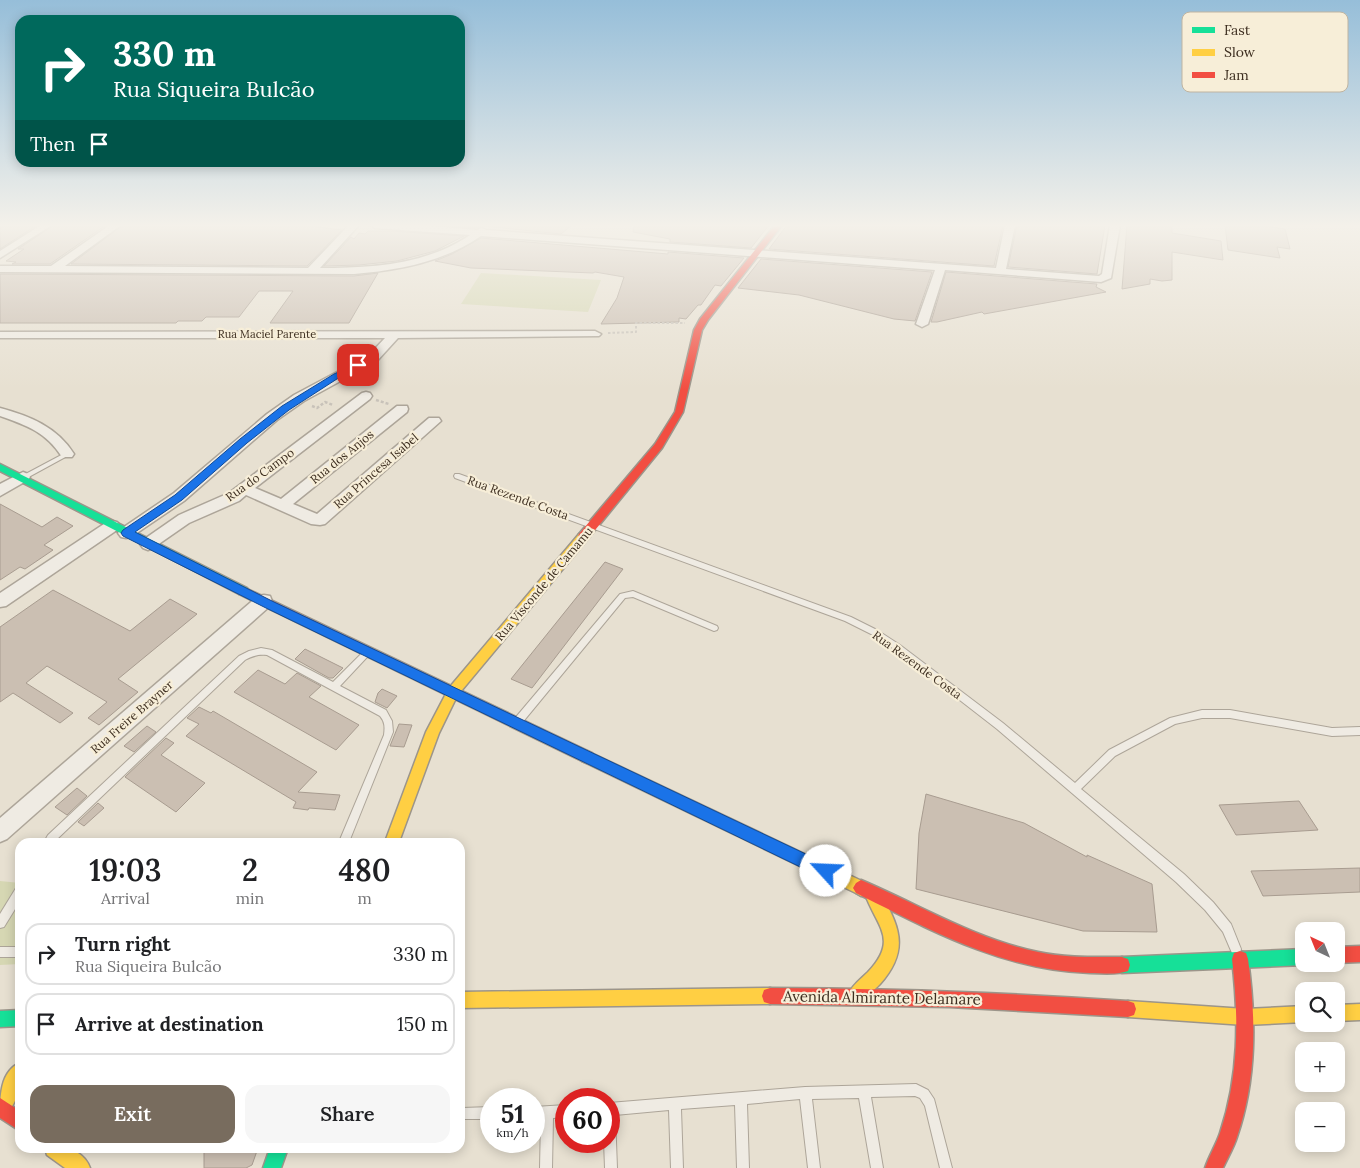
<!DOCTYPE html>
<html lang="en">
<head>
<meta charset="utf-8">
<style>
  :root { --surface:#fff; --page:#f6f6f6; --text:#202124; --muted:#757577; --line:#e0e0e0; --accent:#786c5e }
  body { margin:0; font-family:Lora,serif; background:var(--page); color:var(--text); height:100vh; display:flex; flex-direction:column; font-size:19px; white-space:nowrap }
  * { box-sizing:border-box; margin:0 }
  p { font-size:16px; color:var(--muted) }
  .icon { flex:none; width:28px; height:28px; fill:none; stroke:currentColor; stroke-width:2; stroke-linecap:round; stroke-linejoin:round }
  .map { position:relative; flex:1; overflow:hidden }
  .panel { position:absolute; left:15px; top:838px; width:450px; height:315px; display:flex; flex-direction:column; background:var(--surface); border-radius:15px; box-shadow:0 2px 12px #0003 }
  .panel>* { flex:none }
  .hud { position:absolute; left:15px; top:15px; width:450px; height:152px; border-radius:15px; box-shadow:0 2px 12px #0003; background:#00695c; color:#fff; overflow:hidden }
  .needle { width:32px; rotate:317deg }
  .fabs { position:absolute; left:1295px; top:922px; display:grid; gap:10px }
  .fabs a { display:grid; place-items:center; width:50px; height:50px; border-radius:10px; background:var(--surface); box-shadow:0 2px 12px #0003; font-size:25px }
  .speed { position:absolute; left:480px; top:1088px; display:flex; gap:10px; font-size:25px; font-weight:700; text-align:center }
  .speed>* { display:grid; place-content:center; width:65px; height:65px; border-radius:50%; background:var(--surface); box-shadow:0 2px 12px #0003; line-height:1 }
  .speed small { font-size:12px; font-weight:400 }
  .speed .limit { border:8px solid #d22; background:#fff; color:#111 }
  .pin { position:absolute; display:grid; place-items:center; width:42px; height:42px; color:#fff; margin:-21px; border-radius:10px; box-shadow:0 2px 8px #0006 }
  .me { position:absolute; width:55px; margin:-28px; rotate:295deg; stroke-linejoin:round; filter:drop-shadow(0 0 4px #0008) }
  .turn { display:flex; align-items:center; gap:18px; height:105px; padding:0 15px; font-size:22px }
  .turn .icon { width:65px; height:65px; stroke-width:2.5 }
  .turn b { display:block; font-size:35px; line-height:42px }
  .then { display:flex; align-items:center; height:48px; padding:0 15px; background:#0003; gap:10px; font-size:19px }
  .eta { display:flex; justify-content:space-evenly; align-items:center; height:85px; text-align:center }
  .eta b { font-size:30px; font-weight:600; line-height:35px }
  .cta { display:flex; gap:10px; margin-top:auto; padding:10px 15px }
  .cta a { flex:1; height:58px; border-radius:15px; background:var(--accent); color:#fff; font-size:20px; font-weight:600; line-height:58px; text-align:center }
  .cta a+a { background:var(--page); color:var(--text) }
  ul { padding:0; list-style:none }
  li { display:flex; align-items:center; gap:15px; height:62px; margin:0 10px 8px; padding:0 5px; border:2px solid var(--line); border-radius:15px }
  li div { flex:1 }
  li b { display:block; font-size:19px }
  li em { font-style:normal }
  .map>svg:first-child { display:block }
</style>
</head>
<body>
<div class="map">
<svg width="1360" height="1168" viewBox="0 0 1360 1168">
  <rect width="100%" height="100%" fill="#e7e0d1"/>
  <!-- green -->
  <g fill="#d6d7b3">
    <polygon points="481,273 601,280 588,312 461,304"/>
    <polygon points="0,881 20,883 20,964 0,965"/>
  </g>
  <!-- building -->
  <g fill="#cbbfb2" stroke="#a89c90">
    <polygon points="0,225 37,225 0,249"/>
    <polygon points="54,225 106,225 50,264 12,264 16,262 6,261 24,249 18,249"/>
    <polygon points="123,225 303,225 342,230 307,266 71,264"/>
    <polygon points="446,225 572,225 561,234 483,226 477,228"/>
    <polygon points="634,225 769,225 751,248 670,242 670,239 633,232"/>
    <polygon points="787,225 1003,225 994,266 769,249"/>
    <polygon points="1017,225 1105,225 1097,274 1008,267"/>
    <polygon points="1127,225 1172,225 1172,233 1221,241 1223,260 1172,252 1172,280 1162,281 1150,279 1150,284 1122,289"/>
    <polygon points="1225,225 1258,225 1285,229 1290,249 1277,247 1280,258 1228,250"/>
    <polygon points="368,231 392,231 464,236 435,251 397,261 359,265 324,266 351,237 354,239 359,233 365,234"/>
    <polygon points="481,238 668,254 668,252 744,258 721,286 715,285 701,305 698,305 686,319 679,318 679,322 601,324 617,298 624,277 595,272 593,273 471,268 435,261 452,254"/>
    <polygon points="761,259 932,272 915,321 894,319 799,295 738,288"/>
    <polygon points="946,272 1097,284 1096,287 1106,292 984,314 982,312 937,322 931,322"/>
    <polygon points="378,273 349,323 270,323 293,291 259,291 239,317 206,317 202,321 178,321 176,323 0,323 0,274 354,276"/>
    <polygon points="0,504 42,527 57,517 73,526 44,545 53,550 25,569 20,567 0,580"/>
    <polygon points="605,562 623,569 532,688 511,679"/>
    <polygon points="53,590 130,631 170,599 197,614 118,679 138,692 99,725 88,718 107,702 47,666 26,683 73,713 60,723 13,693 0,702 0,627"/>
    <polygon points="305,649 343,668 333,678 329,678 295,659"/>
    <polygon points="258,670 285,684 297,673 321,686 309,697 359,725 336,750 234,692"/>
    <polygon points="382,689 397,696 387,708 375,702 378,693"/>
    <polygon points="199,707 211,713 213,711 317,772 298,792 340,795 335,810 309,808 308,810 293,808 296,802 186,736 199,724 187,718"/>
    <polygon points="399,724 412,725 404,747 390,746"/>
    <polygon points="147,726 156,732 134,752 124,746"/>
    <polygon points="166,738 174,743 161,755 205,783 176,812 125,777"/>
    <polygon points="77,788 87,796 67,815 55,807"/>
    <polygon points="926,794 1024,823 1087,857 1087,855 1152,884 1157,932 1083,931 916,889 919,833"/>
    <polygon points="1299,801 1318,830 1236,835 1219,805"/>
    <polygon points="98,803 104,808 84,826 78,822"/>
    <polygon points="1360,868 1360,892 1263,896 1251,871"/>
    <polygon points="204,1148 258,1148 252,1165 246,1168 204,1168"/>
  </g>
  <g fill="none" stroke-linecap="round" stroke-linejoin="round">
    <!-- lane casing -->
    <g stroke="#ada599" stroke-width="2">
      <g id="lane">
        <polygon points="67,452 69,453 69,455 25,479 21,479 20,477"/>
        <polygon points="455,474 459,474 851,617 877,630 900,645 1003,723 1075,783 1109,750 1170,718 1202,710 1230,710 1332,728 1360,727 1360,735 1332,736 1230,718 1202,718 1175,724 1115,756 1081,789 1184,874 1213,902 1231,924 1241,949 1240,953 1236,954 1232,953 1223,932 1205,910 1176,882 997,729 894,649 871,634 845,621 455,478 454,476"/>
        <polygon points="633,591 717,626 718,628 717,630 714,631 633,597 625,598 522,723 519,724 516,723 515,720 516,717 620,594"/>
        <path d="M261 648 272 650 333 682 362 653 365 652 368 653 369 655 340 686 386 710 392 721 393 732 349 842H339L384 735C385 727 385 722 380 716L267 655C258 654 252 656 245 660L54 842H44L48 835 239 656 249 651Z"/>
        <polygon points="20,887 20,901 4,927 0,928 0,914 16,888"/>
        <rect x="0" y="947" width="20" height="10"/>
        <polygon points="916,1084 928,1090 934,1099 952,1168 940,1168 925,1106 920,1098 915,1096 871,1097 883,1168 871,1168 859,1098 812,1099 820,1168 808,1168 800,1099 747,1104 749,1168 737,1168 735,1105 681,1109 683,1168 671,1168 669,1110 615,1115 617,1168 605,1168 604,1141 609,1141 609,1103 805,1087"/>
        <polygon points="566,1105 566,1117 553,1118 552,1168 540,1168 541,1119 534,1119 534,1107"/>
        <polygon points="491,1107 491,1119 460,1119 460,1109 462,1108"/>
      </g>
    </g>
    <!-- street casing -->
    <g stroke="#ada599" stroke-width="3">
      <g id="street">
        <polygon points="41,225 52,225 0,258 0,251"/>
        <path d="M110 225H121L65 266 308 268 349 225H359L320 268C371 268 426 265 470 235L375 228 371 225H419L477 230 482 228 486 230 996 268 1005 225H1015L1006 269 1099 276 1102 274 1110 225H1120L1111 278 1101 282 945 270 928 324 922 327 916 324 935 270 481 236C443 262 400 270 354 274L0 272V266H51Z"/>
        <polygon points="595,331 601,334 599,336 398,338 377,361 304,401 277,420 184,501 131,537 126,538 121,537 118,533 121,529 174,493 267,414 294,395 369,355 385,338 0,338 0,332"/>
        <polygon points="366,392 370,393 372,396 370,399 255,488 281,499 397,406 407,406 408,409 407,412 293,504 317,514 429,418 439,418 441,421 325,524 320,525 311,524 246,495 239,501 189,523 153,548 148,550 143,548 140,544 143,540 179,515 229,493 362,393"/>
        <path d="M0 408C30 416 57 427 74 454L72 457H62C46 432 28 426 0 416Z"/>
        <polygon points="23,472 28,474 30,477 28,480 0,496 0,484"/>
        <polygon points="112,521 117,522 120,526 117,530 6,606 0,607 0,593 107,522"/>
        <polygon points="264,595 270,596 272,601 270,606 7,839 0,842 0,818 258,596"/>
      </g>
    </g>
    <!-- fast casing -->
    <g stroke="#9c958a" stroke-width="3">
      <g id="fast">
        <polygon points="0,464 247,588 249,591 247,594 239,594 0,471"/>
        <polygon points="1304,949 1304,964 1307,964 1304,965 1122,973 1116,971 1114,965 1116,959 1122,957"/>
        <polygon points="20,1010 20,1026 0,1027 0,1011"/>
        <polygon points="270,1148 288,1148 281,1168 263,1168"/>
      </g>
    </g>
    <!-- slow casing -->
    <g stroke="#9c958a" stroke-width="3">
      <g id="slow">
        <polygon points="583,533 588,537 587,540 457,696 439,733 399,842 385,842 426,732 449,688 579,534"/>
        <path d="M587 751 866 883 869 888 873 886 878 889C899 925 911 949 880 984 873 991 865 999 856 1003L850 1001 848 995C852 985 861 979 868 972 899 939 877 927 865 894L861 896 856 893 582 761 580 757 582 753Z"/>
        <polygon points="770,988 776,990 778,996 776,1002 770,1004 460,1008 460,992"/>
        <polygon points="1128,1001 1245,1009 1304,1006 1304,1022 1245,1025 1128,1017 1122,1015 1120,1009 1122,1003"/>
        <polygon points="1360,1004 1360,1020 1336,1021 1336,1005"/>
        <path d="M20 1063C20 1081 20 1108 0 1116 0 1098 0 1071 20 1063Z"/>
        <path d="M45 1148C63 1146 83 1149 90 1168H65L47 1155Z"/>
      </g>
    </g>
    <!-- jam casing -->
    <g stroke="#9c958a" stroke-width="3">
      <g id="jam">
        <polygon points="775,225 782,225 708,320 702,330 683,412 662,448 587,540 579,540 578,537 579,534 655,444 675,412 694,330 700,319"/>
        <polygon points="243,587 592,753 594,757 592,761 587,763 582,761 239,594 237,591 239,588"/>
        <path d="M861 880C920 905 975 939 1038 952 1065 958 1094 957 1122 957L1128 959 1130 965 1128 971C1117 975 1102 973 1090 973 1005 971 930 930 856 893L853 888 856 883Z"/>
        <polygon points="1360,946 1360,962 1336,963 1336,947"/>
        <path d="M1240 951 1246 953 1248 959C1256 1018 1257 1079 1237 1137 1234 1147 1228 1157 1223 1168H1205C1209 1156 1216 1145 1220 1133 1239 1076 1239 1018 1232 959L1234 953Z"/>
        <path d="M770 988C890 988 1009 993 1128 1001L1134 1003 1136 1009 1134 1015 1128 1017 949 1007 770 1004 764 1002 762 996 764 990Z"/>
        <polygon points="0,1098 20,1111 20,1131 0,1118"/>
      </g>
    </g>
    <!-- path-far1 -->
    <polyline stroke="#c8c2b9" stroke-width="2" stroke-dasharray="2.5 2" stroke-linecap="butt" points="608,333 636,332 636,323 685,323"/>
    <!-- path -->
    <g stroke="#c8c2b9" stroke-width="2.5" stroke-dasharray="3 2" stroke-linecap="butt">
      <polyline points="376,400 389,404"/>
      <polyline points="312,406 317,408 325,402 333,405"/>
    </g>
    <!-- lane -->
    <use href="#lane" fill="#efebe3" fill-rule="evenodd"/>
    <!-- street -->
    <use href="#street" fill="#efebe3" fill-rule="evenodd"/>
    <!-- fast -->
    <use href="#fast" fill="#16e098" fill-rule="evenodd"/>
    <!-- slow -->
    <use href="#slow" fill="#ffcf43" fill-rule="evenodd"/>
    <!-- jam -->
    <use href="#jam" fill="#f24e42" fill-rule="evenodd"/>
  </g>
  <!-- sky -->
  <linearGradient id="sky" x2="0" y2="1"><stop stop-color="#96bed9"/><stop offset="0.58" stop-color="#f4f1ea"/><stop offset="1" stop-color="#f4f1ea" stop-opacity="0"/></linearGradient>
  <rect width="1360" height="389" fill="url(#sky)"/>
  <!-- route -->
  <polygon fill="#1a73e8" stroke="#114b97" points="358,363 361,364 361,367 340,377 289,410 247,443 182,500 135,532 274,602 831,866 833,871 831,877 826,879 821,877 266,608 123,536 121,533 123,530 175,495 240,439 282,406 334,374"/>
  <g text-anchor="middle" stroke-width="4.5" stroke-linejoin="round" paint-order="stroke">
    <!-- far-street labels -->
    <g font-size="11" fill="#3d2e20" stroke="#f7eed8">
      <text x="267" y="338">Rua Maciel Parente</text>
    </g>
    <!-- street labels -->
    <g font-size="12" fill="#3d2e20" stroke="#f7eed8">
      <text transform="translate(342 457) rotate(-39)" y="4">Rua dos Anjos</text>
      <text transform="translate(376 471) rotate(-41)" y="4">Rua Princesa Isabel</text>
      <text transform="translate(260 475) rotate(-36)" y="4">Rua do Campo</text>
      <text transform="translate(518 498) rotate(20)" y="4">Rua Rezende Costa</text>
      <text transform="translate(544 584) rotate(-50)" y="4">Rua Visconde de Camamu</text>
      <text transform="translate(917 665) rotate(36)" y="4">Rua Rezende Costa</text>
      <text transform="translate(132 717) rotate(-41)" y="4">Rua Freire Brayner</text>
    </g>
    <!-- near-street labels -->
    <g font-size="15" fill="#3d2e20" stroke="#f7eed8">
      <text transform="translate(882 998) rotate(1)" y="5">Avenida Almirante Delamare</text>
    </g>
  </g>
  <!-- legend -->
  <rect x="1182" y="12" width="166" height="80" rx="8" fill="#f7eed8" stroke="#bfb4a1" stroke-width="1"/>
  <rect x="1192" y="27" width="23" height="6" fill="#16e098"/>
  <rect x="1192" y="49" width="23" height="7" fill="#ffcf43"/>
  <rect x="1192" y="72" width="23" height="6" fill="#f24e42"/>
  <g font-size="14" fill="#3d2e20">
    <text x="1224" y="35">Fast</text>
    <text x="1224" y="57">Slow</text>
    <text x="1224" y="80">Jam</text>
  </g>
</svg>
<div class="fabs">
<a><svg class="needle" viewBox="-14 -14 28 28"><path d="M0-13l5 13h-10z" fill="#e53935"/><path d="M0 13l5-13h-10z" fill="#757577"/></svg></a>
<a><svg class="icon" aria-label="search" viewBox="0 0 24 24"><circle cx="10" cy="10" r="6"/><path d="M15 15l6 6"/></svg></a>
<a>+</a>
<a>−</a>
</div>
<div class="speed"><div>51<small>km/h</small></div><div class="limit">60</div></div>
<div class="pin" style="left:358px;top:365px;background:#d93025"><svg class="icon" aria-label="arrive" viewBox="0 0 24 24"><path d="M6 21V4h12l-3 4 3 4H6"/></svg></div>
<svg class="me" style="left:826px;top:871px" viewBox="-20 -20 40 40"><circle r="19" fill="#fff"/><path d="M0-13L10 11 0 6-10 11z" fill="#1a73e8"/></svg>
<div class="hud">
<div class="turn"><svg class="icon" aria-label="right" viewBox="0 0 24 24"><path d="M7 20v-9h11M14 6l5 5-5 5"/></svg><div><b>330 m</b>Rua Siqueira Bulcão</div></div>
<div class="then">Then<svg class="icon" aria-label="arrive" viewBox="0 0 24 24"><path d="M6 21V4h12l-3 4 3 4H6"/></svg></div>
</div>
<section class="panel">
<div class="eta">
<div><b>19:03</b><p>Arrival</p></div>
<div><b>2</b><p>min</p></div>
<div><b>480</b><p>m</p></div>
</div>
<ul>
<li><svg class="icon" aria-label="right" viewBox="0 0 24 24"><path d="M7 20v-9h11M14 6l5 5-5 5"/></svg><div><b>Turn right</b><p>Rua Siqueira Bulcão</p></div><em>330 m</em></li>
<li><svg class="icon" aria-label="arrive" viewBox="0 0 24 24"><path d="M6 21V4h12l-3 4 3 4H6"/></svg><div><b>Arrive at destination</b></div><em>150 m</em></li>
</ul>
<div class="cta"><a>Exit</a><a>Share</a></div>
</section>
</div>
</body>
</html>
